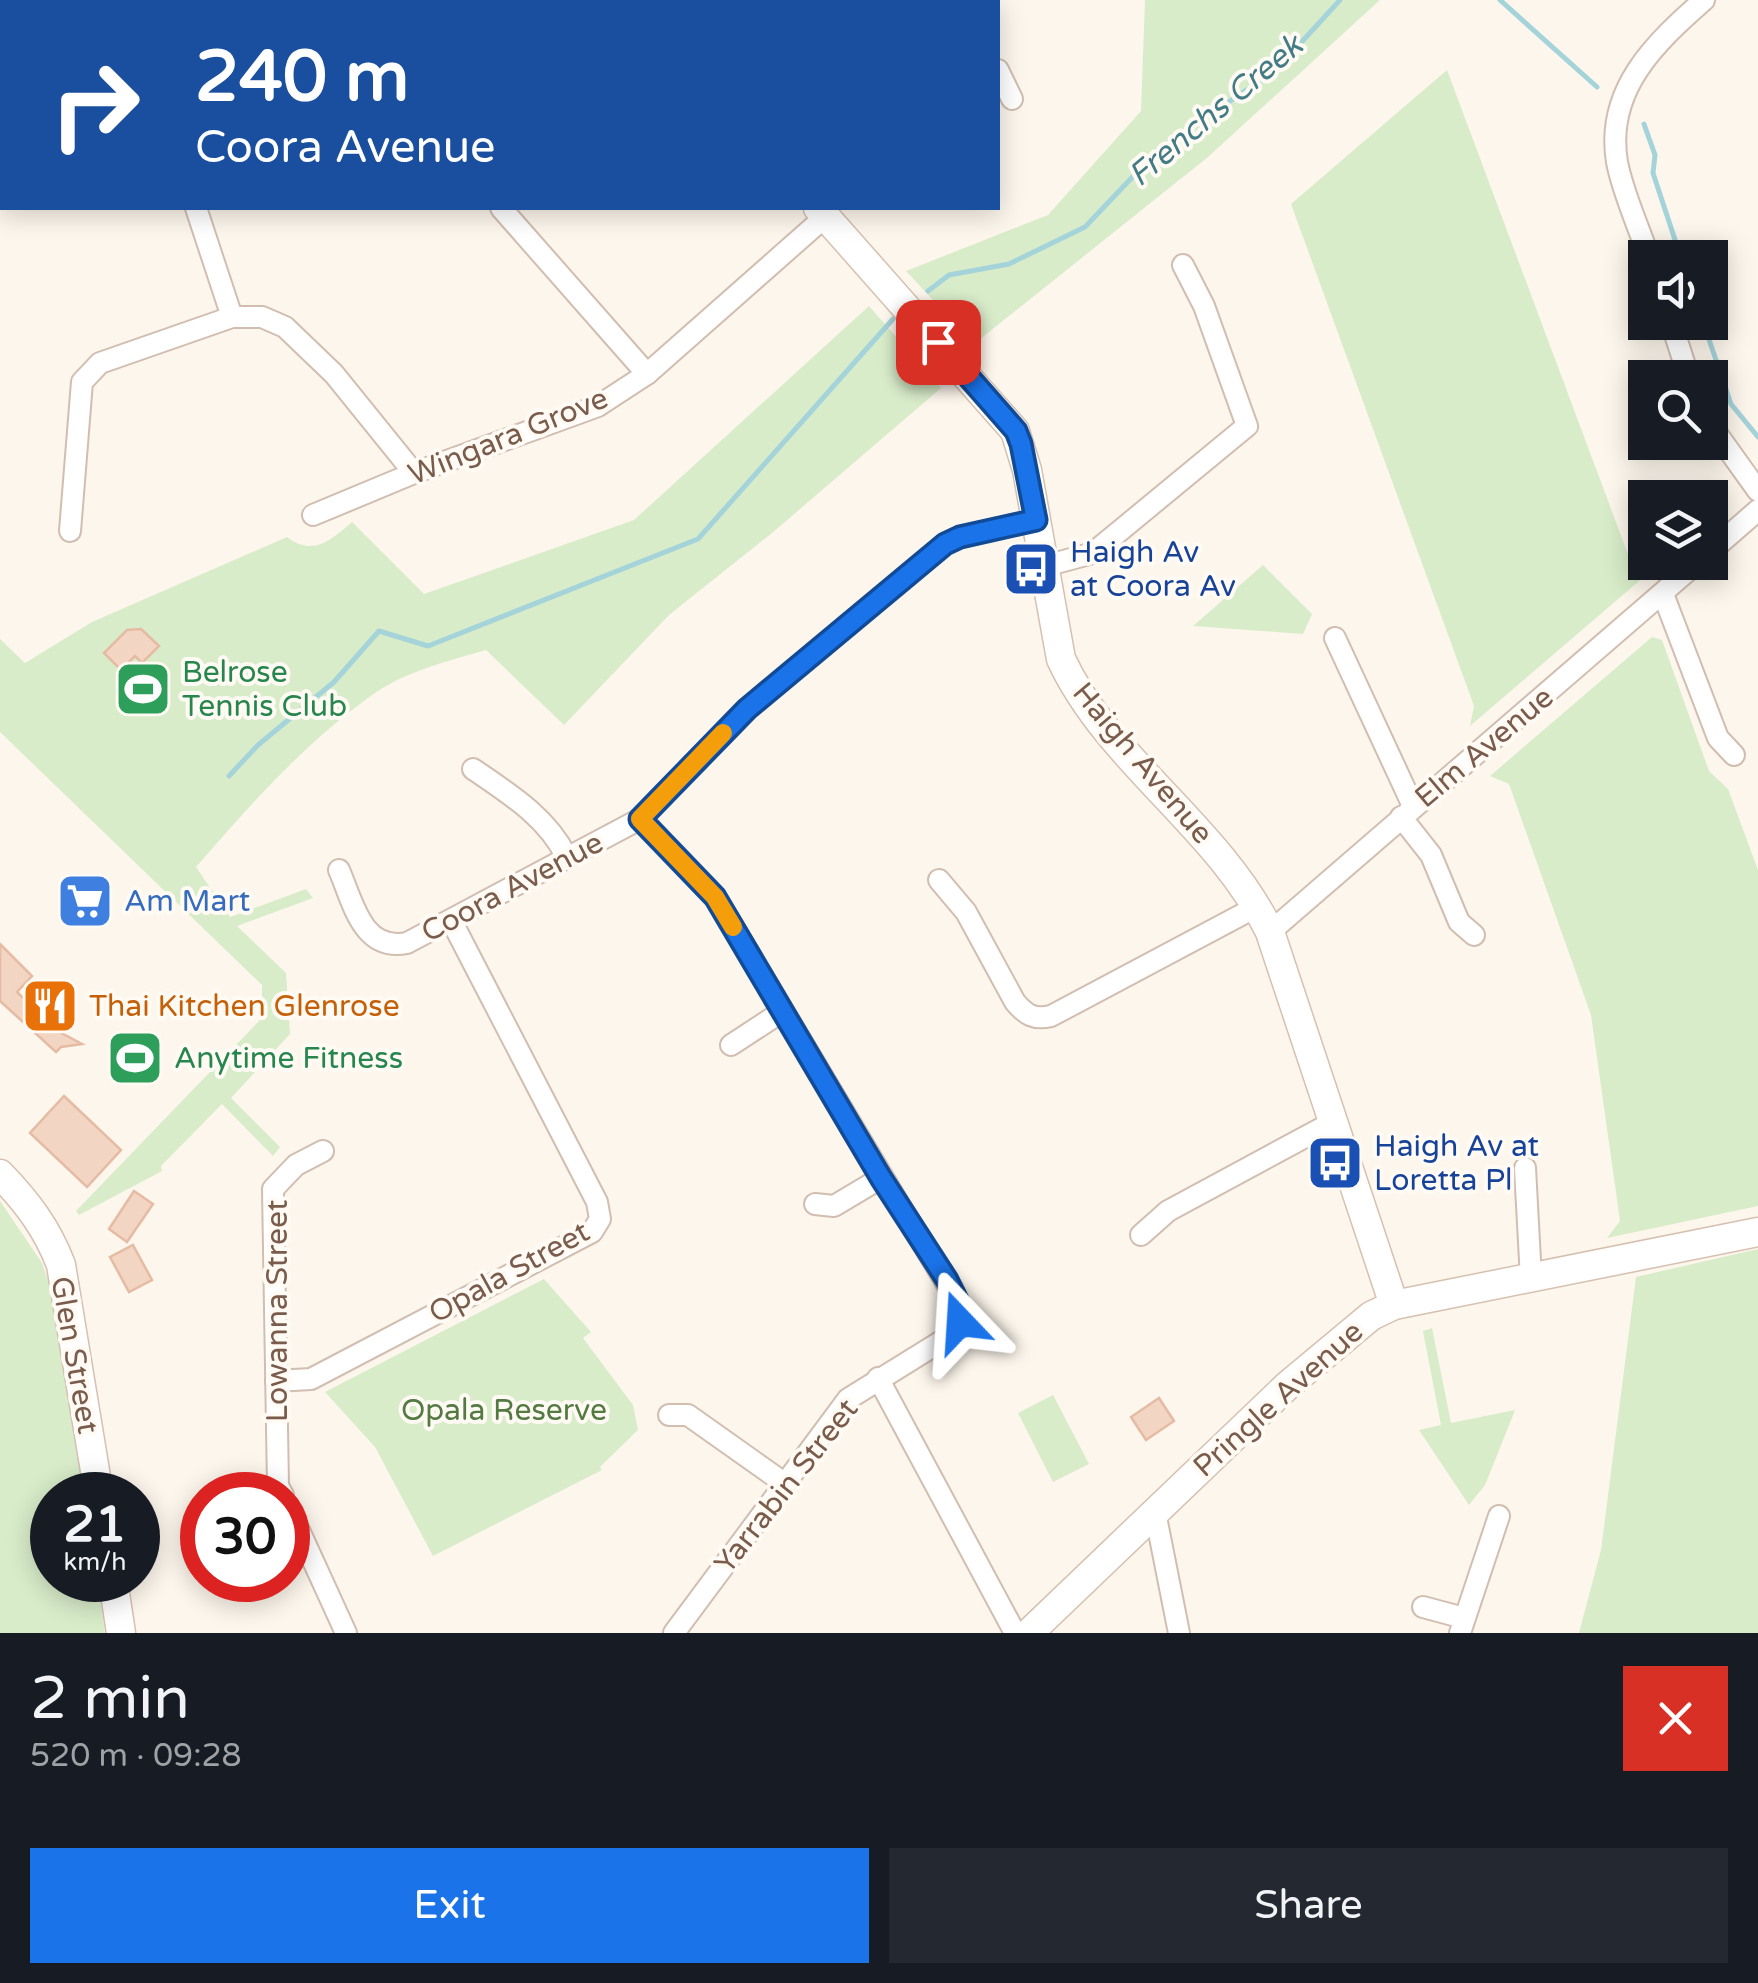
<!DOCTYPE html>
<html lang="en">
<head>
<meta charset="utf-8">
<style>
  :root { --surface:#171b24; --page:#242831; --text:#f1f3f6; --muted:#9ea1a6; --accent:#1a73e8 }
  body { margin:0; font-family:"Varela Round",sans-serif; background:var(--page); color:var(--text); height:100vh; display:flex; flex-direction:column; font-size:38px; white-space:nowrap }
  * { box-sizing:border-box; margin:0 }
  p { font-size:32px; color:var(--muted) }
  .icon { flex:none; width:55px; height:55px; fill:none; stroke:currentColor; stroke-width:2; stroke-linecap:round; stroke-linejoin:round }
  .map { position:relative; height:1633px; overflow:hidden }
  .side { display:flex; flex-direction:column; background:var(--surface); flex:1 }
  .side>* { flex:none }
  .top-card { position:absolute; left:0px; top:0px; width:1000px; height:210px; box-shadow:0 5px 25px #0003; background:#1a4fa0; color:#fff; overflow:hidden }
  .controls { position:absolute; left:1628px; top:240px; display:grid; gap:20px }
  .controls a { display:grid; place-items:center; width:100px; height:100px; border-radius:0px; background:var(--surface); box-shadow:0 5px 25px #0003; font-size:50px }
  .speed { position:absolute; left:30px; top:1472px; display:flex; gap:20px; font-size:50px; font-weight:700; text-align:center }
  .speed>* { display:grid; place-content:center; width:130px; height:130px; border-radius:50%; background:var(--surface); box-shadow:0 5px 25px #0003; line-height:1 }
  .speed small { font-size:25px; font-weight:400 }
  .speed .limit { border:15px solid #d22; background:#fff; color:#111 }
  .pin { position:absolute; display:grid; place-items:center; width:85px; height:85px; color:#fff; margin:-42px; border-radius:20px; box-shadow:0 5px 15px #0006 }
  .me { position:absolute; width:110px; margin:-55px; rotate:340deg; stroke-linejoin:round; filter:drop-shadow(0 0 8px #0008) }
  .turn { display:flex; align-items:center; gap:35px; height:210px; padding:0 30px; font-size:45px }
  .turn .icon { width:130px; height:130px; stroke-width:2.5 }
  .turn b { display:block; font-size:70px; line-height:85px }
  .round { display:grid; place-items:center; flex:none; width:105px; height:105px; border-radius:0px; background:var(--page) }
  .overview { display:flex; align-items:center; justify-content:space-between; height:170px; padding:0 30px }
  h1 { font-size:60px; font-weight:600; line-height:75px }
  .button { display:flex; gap:20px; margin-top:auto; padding:20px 30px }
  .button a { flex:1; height:115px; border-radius:0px; background:var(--accent); color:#fff; font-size:40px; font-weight:600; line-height:115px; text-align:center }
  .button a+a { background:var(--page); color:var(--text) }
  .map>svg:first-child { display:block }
</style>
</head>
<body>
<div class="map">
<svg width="1758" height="1633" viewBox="0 0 1758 1633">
  <rect width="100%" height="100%" fill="#fdf6ec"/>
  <!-- green -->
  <g fill="#d8ecc9">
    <polygon points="1145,0 1380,0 1208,157 974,344 906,271 1048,215 1141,111"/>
    <polygon points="1447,70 1632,565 1652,570 1470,726 1474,706 1291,204"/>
    <path d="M869 306 941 388 772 533 669 615 564 725 486 650C449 661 410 670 378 691 307 740 252 803 196 867L230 917 306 889 313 898 237 926 286 973 290 1034 231 1098 280 1147 273 1156 222 1104 161 1166 162 1171 79 1215 76 1211 262 1018V985L0 732V639L25 663 92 622 287 537C313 557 331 540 352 522L424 594 634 520Z"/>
    <polygon points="1263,565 1312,614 1303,634 1193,626"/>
    <polygon points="1652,637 1662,640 1709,771 1728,789 1758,870 1758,1206 1607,1238 1620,1221 1591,1015 1509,784 1490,776"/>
    <polygon points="0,1201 42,1263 55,1301 84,1495 52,1495 52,1580 97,1580 105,1633 0,1633"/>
    <polygon points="1758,1249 1758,1633 1579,1633 1601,1550 1636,1277"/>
    <polygon points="544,1279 591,1332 583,1338 633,1405 638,1430 600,1467 602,1470 433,1556 375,1447 325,1392"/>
    <polygon points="1432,1328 1451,1423 1515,1410 1485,1485 1469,1505 1419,1430 1441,1425 1423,1331"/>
    <polygon points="1053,1395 1089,1464 1053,1482 1018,1413"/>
  </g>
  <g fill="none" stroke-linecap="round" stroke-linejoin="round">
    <!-- stream -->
    <g stroke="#a5d3da" stroke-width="5">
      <polyline points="1500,0 1597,87"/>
      <polyline points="1644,124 1655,155 1653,173 1681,258"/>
      <polyline points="928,291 949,275 1009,264 1085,227 1159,149 1276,70 1340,0"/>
      <polyline points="1703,322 1731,404 1758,437"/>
      <polyline points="229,776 258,745 334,682 379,631 428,646 698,539 893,319"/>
    </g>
  </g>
  <!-- building -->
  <g fill="#f3d5c3" stroke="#e6bba3" stroke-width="2.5">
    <polygon points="141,629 159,646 142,663 135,656 121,670 104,653 127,630"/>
    <polygon points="0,944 32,976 17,992 54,1029 82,1044 61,1047 56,1052 0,1001"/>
    <polygon points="64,1096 121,1150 87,1187 30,1133"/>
    <polygon points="134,1191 153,1204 127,1242 109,1229"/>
    <polygon points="133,1245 152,1280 129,1292 110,1257"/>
    <polygon points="1159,1398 1174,1421 1146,1440 1131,1417"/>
  </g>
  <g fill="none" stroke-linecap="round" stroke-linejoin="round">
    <!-- street casing -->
    <g stroke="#d1beb0" stroke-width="24">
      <g id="street">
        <polyline points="131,0 132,2"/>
        <polyline points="961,0 962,2"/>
        <polyline points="754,2 757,0"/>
        <polyline points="998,70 1012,99"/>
        <polyline points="196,208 232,317 262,317 285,327 334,374 414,473"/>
        <polyline points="501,208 647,374"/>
        <path d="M1649 258C1639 227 1623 194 1617 162 1605 90 1655 43 1704 0"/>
        <polyline points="1671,322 1689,378"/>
        <polyline points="1710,424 1758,491"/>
        <polyline points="313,515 414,473 598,406 647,374 826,216"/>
        <polyline points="70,531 82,382 100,363 232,317"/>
        <polyline points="1710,552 1758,510"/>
        <polyline points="1045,566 1093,553 1247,426 1204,306 1183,265"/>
        <polyline points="1663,594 1718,738 1734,755"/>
        <polyline points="1335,638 1413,806"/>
        <path d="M473 769C508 793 547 817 566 856"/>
        <polyline points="1401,817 1431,855 1459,922 1474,935"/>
        <polyline points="640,819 715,897 960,1306 961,1322 953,1334 848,1399 674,1633"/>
        <path d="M339 870C353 902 362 952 407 943L640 819 747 709 945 544 959 537 1036 520"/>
        <path d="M939 880 966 912 1015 1002C1026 1015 1034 1020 1051 1016L1258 906"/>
        <polyline points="1270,932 1698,562"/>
        <polyline points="731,1045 783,1011"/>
        <polyline points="1525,1168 1531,1279"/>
        <polyline points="815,1204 834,1206 881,1178"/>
        <polyline points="1141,1235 1168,1211 1333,1122"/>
        <polyline points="878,1378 1015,1633"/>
        <polyline points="276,1381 311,1379 592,1232 600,1219 597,1202 451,920"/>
        <polyline points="669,1415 688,1415 784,1483"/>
        <polyline points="283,1495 278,1486 273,1189 296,1165 323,1151"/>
        <polyline points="288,1506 346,1633"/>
        <polyline points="1155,1512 1179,1633"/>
        <polyline points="1423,1607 1464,1618"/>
        <polyline points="1460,1633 1499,1516"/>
      </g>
    </g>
    <!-- secondary casing -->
    <g stroke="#d6c0b0" stroke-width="31">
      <g id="secondary">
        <polyline points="633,0 635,2"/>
        <path d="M818 208 1015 431 1027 470 1061 659C1108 761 1219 827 1270 932L1394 1305"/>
        <path d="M0 1174C27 1202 47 1228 61 1265L99 1495"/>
        <polyline points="113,1580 121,1633"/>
        <polyline points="1029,1633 1287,1386 1371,1316 1394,1305 1758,1232"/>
      </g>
    </g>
    <!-- street -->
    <use href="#street" stroke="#fff" stroke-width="20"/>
    <!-- secondary -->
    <use href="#secondary" stroke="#fff" stroke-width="28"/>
  </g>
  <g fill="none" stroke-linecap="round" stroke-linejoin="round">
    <!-- route casing -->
    <g stroke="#114b97" stroke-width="25">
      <polyline id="route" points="938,342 1016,431 1021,444 1036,520 960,537 945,544 747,709 640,819 715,897 881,1178 947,1280 960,1306 960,1322"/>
    </g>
    <!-- route -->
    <use href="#route" stroke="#1a73e8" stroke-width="18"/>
    <!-- slow -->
    <polyline stroke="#f59e0b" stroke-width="18" points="723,733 640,819 715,897 733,927"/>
  </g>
  <!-- icons -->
  <defs>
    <g id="bus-square" transform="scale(2.875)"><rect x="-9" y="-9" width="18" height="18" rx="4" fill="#1a4fb4" stroke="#fffaf3"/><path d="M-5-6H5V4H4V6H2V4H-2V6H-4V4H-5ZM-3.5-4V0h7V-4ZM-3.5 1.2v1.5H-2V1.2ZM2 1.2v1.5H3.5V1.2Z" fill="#fff"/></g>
    <g id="stadium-square" transform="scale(2.875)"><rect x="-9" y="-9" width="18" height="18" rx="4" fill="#2e9e5b" stroke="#fffaf3"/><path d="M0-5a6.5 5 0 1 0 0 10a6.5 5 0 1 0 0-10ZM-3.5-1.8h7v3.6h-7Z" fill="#fff"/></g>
    <g id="supermarket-square" transform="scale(2.875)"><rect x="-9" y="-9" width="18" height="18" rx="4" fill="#3f7fe0" stroke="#fffaf3"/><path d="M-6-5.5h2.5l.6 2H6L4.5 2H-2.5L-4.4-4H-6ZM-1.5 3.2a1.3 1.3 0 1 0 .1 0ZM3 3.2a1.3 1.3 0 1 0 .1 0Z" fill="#fff"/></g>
    <g id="restaurant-square" transform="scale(2.875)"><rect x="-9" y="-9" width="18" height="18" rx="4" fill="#e8710a" stroke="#fffaf3"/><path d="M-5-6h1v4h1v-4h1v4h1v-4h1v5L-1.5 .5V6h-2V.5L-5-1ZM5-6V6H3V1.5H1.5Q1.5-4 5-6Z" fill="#fff"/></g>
  </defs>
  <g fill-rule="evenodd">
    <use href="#bus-square" x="1031" y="569"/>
    <use href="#stadium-square" x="143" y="689"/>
    <use href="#supermarket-square" x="85" y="901"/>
    <use href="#restaurant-square" x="50" y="1006"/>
    <use href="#stadium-square" x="135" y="1058"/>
    <use href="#bus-square" x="1335" y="1163"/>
  </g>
  <g text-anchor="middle" stroke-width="8" stroke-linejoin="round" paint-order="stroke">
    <!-- street labels -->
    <g font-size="30" fill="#7a5c4d" stroke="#fffaf3">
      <text transform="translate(508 436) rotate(-22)" y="10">Wingara Grove</text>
      <text transform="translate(1484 747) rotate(-40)" y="10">Elm Avenue</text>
      <text transform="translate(1143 763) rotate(50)" y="10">Haigh Avenue</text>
      <text transform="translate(512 887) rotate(-28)" y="10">Coora Avenue</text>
      <text transform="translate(509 1272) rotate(-29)" y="10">Opala Street</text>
      <text transform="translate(277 1311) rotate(-90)" y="10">Lowanna Street</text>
      <text transform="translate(75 1355) rotate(80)" y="10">Glen Street</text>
      <text transform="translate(1278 1399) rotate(-42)" y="10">Pringle Avenue</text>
      <text transform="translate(786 1486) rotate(-52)" y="10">Yarrabin Street</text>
    </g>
    <!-- transit labels -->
    <g font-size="30" fill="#164399" stroke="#fffaf3" text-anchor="start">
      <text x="1070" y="562">Haigh Av<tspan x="1070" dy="34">at Coora Av</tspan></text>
      <text x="1374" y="1156">Haigh Av at<tspan x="1374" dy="34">Loretta Pl</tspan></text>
    </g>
    <!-- leisure labels -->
    <g font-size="30" fill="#27864d" stroke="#fffaf3" text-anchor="start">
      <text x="182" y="682">Belrose<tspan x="182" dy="34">Tennis Club</tspan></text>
      <text x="174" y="1068">Anytime Fitness</text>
    </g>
    <!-- shop labels -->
    <g font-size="30" fill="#366cbe" stroke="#fffaf3" text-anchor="start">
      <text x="124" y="911">Am Mart</text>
    </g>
    <!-- food labels -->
    <g font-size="30" fill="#c56008" stroke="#fffaf3" text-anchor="start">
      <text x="89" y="1016">Thai Kitchen Glenrose</text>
    </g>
    <!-- park labels -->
    <g font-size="30" fill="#537a41" stroke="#fffaf3">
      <text x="504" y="1420">Opala Reserve</text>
    </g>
    <!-- water labels -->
    <g font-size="32" font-style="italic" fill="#437c86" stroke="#fffaf3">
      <text transform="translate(1215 110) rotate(-40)" y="11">Frenchs Creek</text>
    </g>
  </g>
</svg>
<div class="controls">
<a><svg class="icon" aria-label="sound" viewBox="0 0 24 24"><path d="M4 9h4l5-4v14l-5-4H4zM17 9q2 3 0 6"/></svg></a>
<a><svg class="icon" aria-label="search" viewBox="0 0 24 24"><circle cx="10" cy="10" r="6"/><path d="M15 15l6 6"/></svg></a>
<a><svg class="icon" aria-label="layers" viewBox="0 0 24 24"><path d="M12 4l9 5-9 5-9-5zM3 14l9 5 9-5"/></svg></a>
</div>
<div class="speed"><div>21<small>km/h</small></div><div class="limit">30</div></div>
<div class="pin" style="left:938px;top:342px;background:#d93025"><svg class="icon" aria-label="arrive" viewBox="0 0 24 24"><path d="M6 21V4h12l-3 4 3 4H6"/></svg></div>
<svg class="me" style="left:960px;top:1322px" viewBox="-20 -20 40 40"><path d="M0-17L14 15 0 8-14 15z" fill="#1a73e8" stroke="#fff" stroke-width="4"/></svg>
<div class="top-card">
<div class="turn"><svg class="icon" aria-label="right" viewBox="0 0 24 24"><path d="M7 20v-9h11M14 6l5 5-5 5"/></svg><div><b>240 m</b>Coora Avenue</div></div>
</div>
</div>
<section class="side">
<div class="overview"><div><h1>2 min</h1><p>520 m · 09:28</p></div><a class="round" style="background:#d93025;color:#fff"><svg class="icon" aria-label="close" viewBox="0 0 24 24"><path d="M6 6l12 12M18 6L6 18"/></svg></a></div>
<div class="button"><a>Exit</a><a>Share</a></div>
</section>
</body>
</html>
